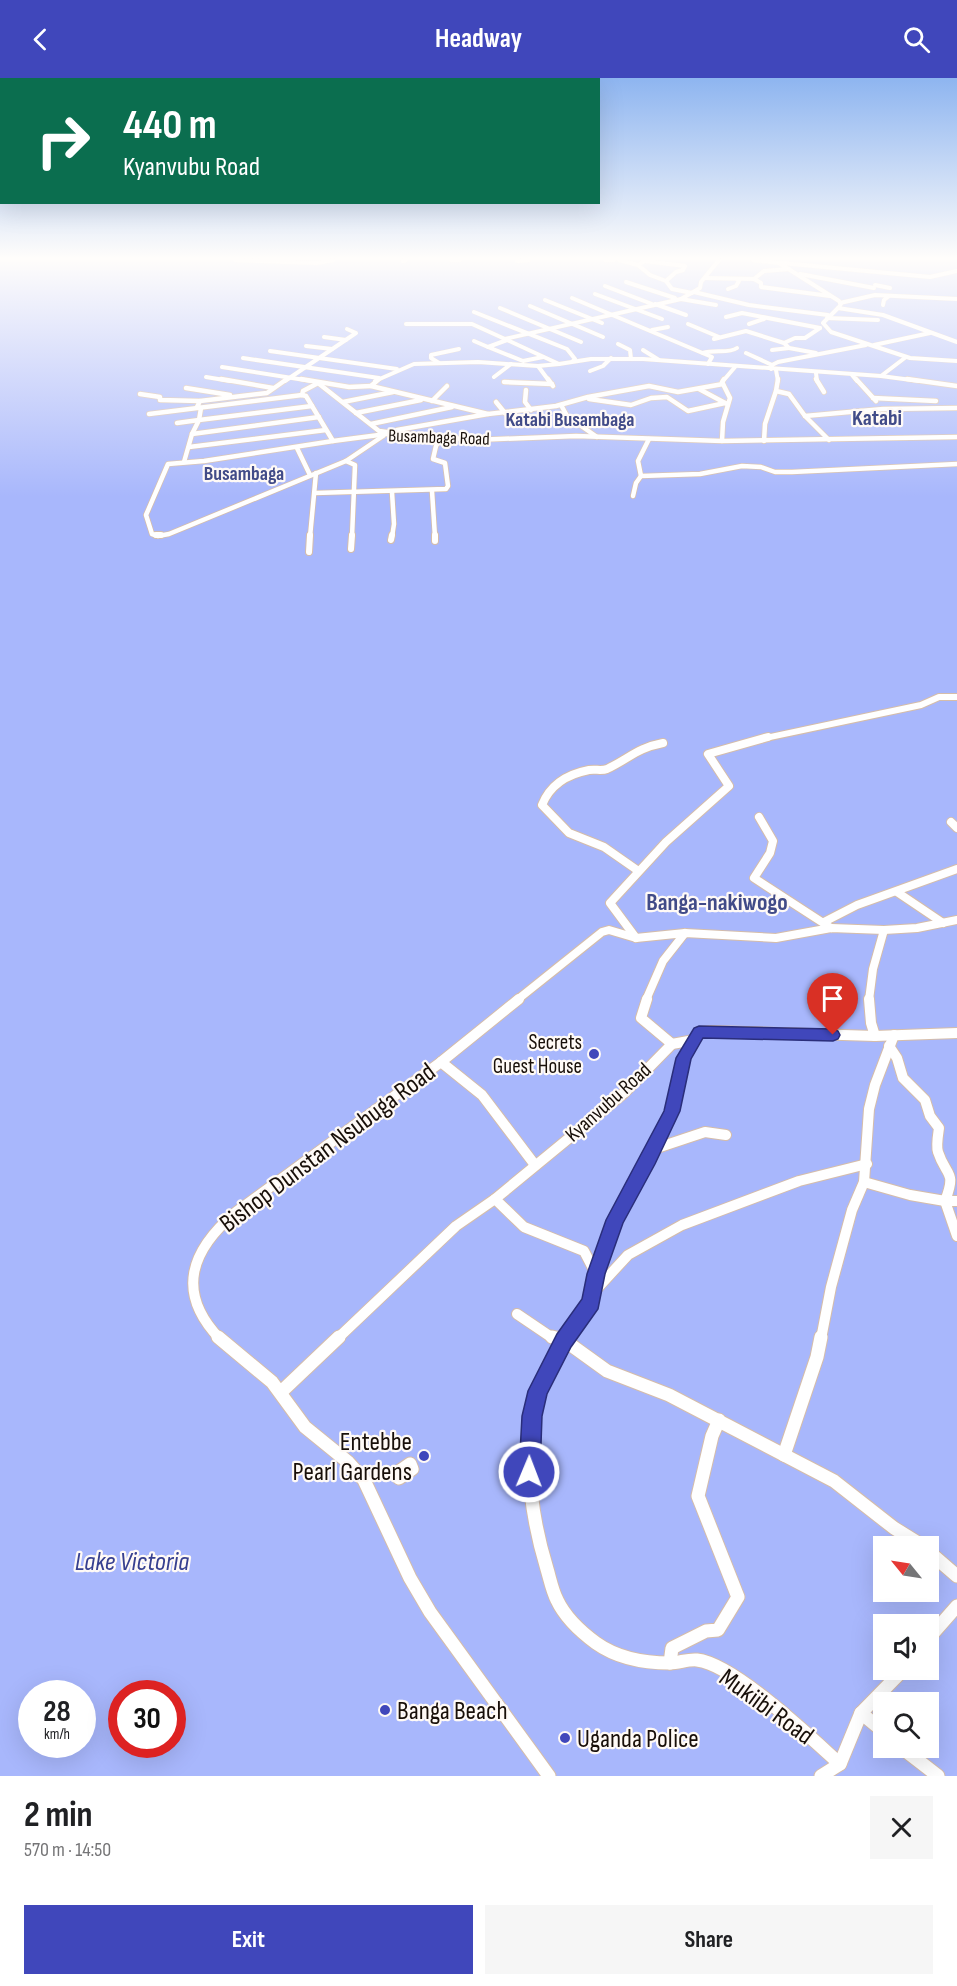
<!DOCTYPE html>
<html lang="en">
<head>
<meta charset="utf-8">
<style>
  :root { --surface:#fff; --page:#f6f6f6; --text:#202124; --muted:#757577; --accent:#4047bb }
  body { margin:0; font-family:"Sofia Sans Condensed",sans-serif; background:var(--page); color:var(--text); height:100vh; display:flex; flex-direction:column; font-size:22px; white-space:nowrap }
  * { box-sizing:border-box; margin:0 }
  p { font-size:20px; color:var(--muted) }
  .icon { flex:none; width:33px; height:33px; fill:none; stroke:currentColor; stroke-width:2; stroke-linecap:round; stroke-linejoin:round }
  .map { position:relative; height:1698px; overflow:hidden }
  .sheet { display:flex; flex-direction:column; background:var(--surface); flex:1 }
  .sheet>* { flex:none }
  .hud { position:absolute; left:0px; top:0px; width:600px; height:126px; box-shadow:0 6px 24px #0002; background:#0b6e4f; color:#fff; overflow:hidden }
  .needle { width:39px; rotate:300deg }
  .buttons { position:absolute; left:873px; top:1458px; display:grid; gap:12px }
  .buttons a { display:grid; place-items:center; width:66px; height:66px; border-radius:0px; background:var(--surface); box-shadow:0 6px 24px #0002; font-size:30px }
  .speed { position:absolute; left:18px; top:1602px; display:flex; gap:12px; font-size:30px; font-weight:700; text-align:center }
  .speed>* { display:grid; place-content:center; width:78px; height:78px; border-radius:50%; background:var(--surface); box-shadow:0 6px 24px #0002; line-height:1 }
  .speed small { font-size:15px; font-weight:400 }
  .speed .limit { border:9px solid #d22; background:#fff; color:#111 }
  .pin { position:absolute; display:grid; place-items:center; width:51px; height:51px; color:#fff; margin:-62px -26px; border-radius:50% 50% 50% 0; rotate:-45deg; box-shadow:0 0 6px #0007 }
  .pin .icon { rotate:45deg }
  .me { position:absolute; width:66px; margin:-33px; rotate:1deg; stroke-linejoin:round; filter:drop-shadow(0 0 4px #0008) }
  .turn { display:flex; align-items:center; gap:21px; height:126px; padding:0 24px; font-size:27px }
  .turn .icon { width:78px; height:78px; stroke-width:2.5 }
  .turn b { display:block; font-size:42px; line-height:51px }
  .round { display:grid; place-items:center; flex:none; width:63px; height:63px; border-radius:0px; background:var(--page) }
  .summary { display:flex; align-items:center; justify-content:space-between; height:102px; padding:0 24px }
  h1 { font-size:36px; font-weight:700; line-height:45px }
  .action { display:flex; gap:12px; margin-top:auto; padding:12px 24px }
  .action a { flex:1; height:69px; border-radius:0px; background:var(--accent); color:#fff; font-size:24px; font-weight:700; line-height:69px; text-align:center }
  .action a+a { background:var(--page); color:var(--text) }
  header { display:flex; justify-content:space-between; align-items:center; height:78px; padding:0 24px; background:var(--accent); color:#fff; font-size:27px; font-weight:700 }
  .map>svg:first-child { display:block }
</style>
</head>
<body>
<header><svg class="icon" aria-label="back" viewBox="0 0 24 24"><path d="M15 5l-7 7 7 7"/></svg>Headway<svg class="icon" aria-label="search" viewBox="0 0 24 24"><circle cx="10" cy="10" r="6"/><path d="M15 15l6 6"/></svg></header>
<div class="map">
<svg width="957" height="1698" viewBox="0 0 957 1698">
  <rect width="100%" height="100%" fill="#fffaf6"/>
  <!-- water -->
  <path fill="#a8b7fc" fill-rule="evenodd" d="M0 182H957V1698H0ZM884 1468H928V1514H884ZM884 1546H928V1592H884ZM32 1616H82V1666H32ZM122 1616H172V1666H122ZM884 1624H928V1670H884Z"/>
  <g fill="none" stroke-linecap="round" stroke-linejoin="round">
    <!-- minor-far5 casing -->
    <g stroke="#d5bdaa" stroke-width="4.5">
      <g id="minor-far5">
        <polyline points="235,182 317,185 333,182"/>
        <polyline points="451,182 460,182"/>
        <polyline points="605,182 614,182"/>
        <polyline points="619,182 638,187"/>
        <polyline points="646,182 638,187 650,197 666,203"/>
        <polyline points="719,182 701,204 700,210 681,221 505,261 559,286 591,281 643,281 881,298 919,303"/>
        <polyline points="753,182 779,185 839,223 841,226 839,229 823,245 831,254 910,280 957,283"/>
        <polyline points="403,183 406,182"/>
        <polyline points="517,183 529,182"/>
        <polyline points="645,183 685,188 683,192 676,194 666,203 672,211 692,215"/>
        <polyline points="782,185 930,199 957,193"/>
        <polyline points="800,196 874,210"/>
        <polyline points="705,200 754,201 761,205 761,209 830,218"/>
        <polyline points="754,201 764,193 789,191"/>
        <polyline points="626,204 675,220"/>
        <polyline points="875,207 890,210"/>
        <polyline points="605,208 652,226"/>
        <polyline points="728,211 736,208 739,203 737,201"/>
        <polyline points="694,214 749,227 828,237"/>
        <polyline points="595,216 662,241"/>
        <polyline points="572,220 712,279 708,286"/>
        <polyline points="681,221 716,227"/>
        <polyline points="545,222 602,245"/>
        <polyline points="840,225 875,217 957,221"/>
        <polyline points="655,226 686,237"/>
        <polyline points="883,227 884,222 889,218"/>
        <polyline points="530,228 603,259"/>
        <polyline points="500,230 581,264"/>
        <polyline points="838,230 883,237 957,264"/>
        <polyline points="474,234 567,271 575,281 573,283"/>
        <polyline points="726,239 742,235 820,250"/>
        <polyline points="827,240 878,242"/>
        <polyline points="406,246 472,246 505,261"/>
        <polyline points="688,246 719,259"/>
        <polyline points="749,246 764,241"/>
        <polyline points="652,252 668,249"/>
        <polyline points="324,259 346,262"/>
        <polyline points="714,261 746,253 784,265"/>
        <polyline points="507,262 488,269 523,283 543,279"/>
        <polyline points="474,263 488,269"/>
        <polyline points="618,266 630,272 631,281"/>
        <polyline points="874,267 930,255"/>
        <polyline points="306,268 332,271"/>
        <polyline points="643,272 659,282"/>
        <polyline points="772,272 789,270"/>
        <polyline points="270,273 397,291"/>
        <path d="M703 275C714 271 729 276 737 270"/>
        <polyline points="746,275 772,287"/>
        <polyline points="816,275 789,270 784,265 795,260 805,260 820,250"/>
        <polyline points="243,280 379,300"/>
        <polyline points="439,285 431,280 431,277 459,271"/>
        <polyline points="538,288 549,303"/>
        <polyline points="222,289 311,303"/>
        <polyline points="771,291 772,287 778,284 866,267"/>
        <polyline points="776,292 778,303"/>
        <polyline points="590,293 603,288 611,280"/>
        <polyline points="816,295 817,303"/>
        <polyline points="852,297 857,303"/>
        <polyline points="881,298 906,279"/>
        <polyline points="206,299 230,303"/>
        <polyline points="494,299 511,286"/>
        <polyline points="285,303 356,255 347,251"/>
        <polyline points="375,303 414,286 478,284 538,288 559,286"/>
        <polyline points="723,303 735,289"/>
      </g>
    </g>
    <!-- minor-far4 casing -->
    <g stroke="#d5bdaa" stroke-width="6">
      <g id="minor-far4">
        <polyline points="221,301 273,310"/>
        <polyline points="301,301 349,309 371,308"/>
        <polyline points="548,301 553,308"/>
        <polyline points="778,301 776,313 789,316 805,338 829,362"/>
        <polyline points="816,301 824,314"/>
        <polyline points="856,301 876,323"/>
        <polyline points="907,301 957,308"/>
        <polyline points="504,304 552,306"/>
        <polyline points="186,310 230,317"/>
        <polyline points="699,311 727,326"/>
        <polyline points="526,312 525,324 531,332"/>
        <polyline points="140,316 160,319 160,322 200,323"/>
        <polyline points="302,317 303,313 318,305 379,353 394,355 397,352 488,336 371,308 379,301"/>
        <polyline points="873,320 936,323"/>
        <polyline points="589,321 631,327 651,320 667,319 688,333 725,325"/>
        <polyline points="432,323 447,308"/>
        <polyline points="343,324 393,314"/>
        <polyline points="496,324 505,335"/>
        <polyline points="561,327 567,338 597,359"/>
        <polyline points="356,335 421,322"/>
        <polyline points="149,336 302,317 306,318 333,363 394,355 475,362 576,358 722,363 957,359"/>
        <polyline points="488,336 556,328 588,319 649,308 678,314 723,306"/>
        <polyline points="805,338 883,331 957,330"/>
        <polyline points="177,345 199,342 201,330 197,329 200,323 267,315 287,301"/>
        <polyline points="371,346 452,329"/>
        <polyline points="192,356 319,339"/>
        <polyline points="649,361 638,383 641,398 700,396 742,388 761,389 775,394 792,394 957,386"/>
        <polyline points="333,363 204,383 168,386 146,437 152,456 158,458 169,456 346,383 383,358"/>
        <polyline points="722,363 723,344 730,320 722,304 724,301"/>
        <polyline points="764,363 765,346 776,313"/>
        <polyline points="189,369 326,352"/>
        <polyline points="297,370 310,397"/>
        <polyline points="346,383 355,387 352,459"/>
        <polyline points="184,384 192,356 199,342 312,328"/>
        <polyline points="432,413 435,459"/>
        <polyline points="315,415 446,411 448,408 445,385 433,381 436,368 442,360"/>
        <polyline points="633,418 636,405 641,398"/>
        <polyline points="310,459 316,395"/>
        <polyline points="392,459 394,446 392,414"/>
      </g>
    </g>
    <!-- minor-far3 casing -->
    <g stroke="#d5bdaa" stroke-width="8">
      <g id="minor-far3">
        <polyline points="156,457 161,457"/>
        <polyline points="435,457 435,463"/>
        <polyline points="391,462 392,457"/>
        <polyline points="351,471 352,457"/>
        <polyline points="309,474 310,457"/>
        <polyline points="761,661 921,627 939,619 957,619"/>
      </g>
    </g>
    <!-- minor-far2 casing -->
    <g stroke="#d5bdaa" stroke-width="10">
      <g id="minor-far2">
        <polyline points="759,739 773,763 770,775 754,800 831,850"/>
        <polyline points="951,744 957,750"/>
        <path d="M637 792 604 769 569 755 542 727C550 707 568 696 589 692 595 691 602 693 607 691 630 680 637 670 663 665"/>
        <polyline points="897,814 943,845"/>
        <polyline points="824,844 857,827 957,791"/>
        <polyline points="636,860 610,825 666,764 729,708 708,676 768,659"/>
        <polyline points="517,922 602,854 609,852 636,860 685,855 776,860 831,850 884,852 917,850 957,842"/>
        <polyline points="646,922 663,883 685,855"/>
        <polyline points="869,922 873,891 884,852"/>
      </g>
    </g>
    <!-- minor-far1 casing -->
    <g stroke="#d5bdaa" stroke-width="12">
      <g id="minor-far1">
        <polyline points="647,921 641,940 672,966"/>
        <polyline points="869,921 871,945 875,958"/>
        <polyline points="441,984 482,1017 535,1087"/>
        <polyline points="654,1071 705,1054 726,1057"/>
        <path d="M864 1104 910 1117 945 1123C957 1092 946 1099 938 1074 936 1068 938 1057 939 1050L930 1038 925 1022 903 1000 897 980 889 968"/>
        <polyline points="495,1121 524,1149 584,1173 596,1196"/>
        <polyline points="957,1123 945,1123 957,1158"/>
        <polyline points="593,1215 628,1177 682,1147 799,1103 867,1086"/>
        <polyline points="517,1236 551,1259 558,1261"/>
        <path d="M220 1261C175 1214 191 1172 236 1134L441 984 519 921"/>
        <polyline points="337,1261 456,1148 495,1121 624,1015 672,966 694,962 699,954 712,953 875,958 957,955"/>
        <polyline points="565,1261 591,1225 596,1196 615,1142 649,1081 672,1033 684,980 694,962"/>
        <polyline points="821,1261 831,1209 852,1132 864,1104 869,1031 875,1007 894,957"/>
      </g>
    </g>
    <!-- minor casing -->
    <g stroke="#d5bdaa" stroke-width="15">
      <g id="minor">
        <polyline points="218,1259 272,1304 305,1349 348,1384 364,1402 410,1500 430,1534 549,1698"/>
        <polyline points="552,1259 564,1262 607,1293 669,1317 834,1403 894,1450 923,1468"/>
        <path d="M566 1259C551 1282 536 1311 532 1338 525 1390 532 1442 547 1491 550 1501 552 1512 557 1522 565 1539 581 1554 596 1565 617 1580 645 1585 670 1585 679 1585 688 1581 697 1582 734 1586 811 1660 840 1686"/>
        <polyline points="281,1314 339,1259"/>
        <polyline points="784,1377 817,1279 821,1259"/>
        <polygon points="410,1386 412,1391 399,1400 397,1395"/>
        <polyline points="928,1473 957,1498"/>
        <polyline points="928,1561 957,1528"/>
        <polyline points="670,1585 672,1570 706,1553 718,1552 738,1519 698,1418 712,1358 719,1342"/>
        <polyline points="861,1635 884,1654"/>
        <polyline points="902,1670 938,1698"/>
        <polyline points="821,1698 840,1686 861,1635 903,1592"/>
      </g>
    </g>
    <!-- minor-far5 -->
    <use href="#minor-far5" stroke="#fff" stroke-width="4"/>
    <!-- minor-far4 -->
    <use href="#minor-far4" stroke="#fff" stroke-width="4.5"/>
    <!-- minor-far3 -->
    <use href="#minor-far3" stroke="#fff" stroke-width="6"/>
    <!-- minor-far2 -->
    <use href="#minor-far2" stroke="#fff" stroke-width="8"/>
    <!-- minor-far1 -->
    <use href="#minor-far1" stroke="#fff" stroke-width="10"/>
    <!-- minor -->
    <use href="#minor" stroke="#fff" stroke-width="13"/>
  </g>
  <!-- sky -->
  <linearGradient id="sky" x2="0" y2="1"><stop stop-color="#8eb5f0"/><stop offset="0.43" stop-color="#fffdfb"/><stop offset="1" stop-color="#fffdfb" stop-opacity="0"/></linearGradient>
  <rect width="957" height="419" fill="url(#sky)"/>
  <!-- route -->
  <polygon fill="#4047bb" stroke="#2a2e7a" stroke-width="1.5" points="699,948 833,951 838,953 840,957 838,961 833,963 703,960 691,981 680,1033 655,1086 623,1145 605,1196 598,1231 571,1269 547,1316 542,1338 540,1394 537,1401 529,1404 522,1401 519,1394 522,1338 528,1313 557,1256 582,1221 587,1196 606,1142 664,1033 676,980 694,950"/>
  <!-- markers -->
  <g fill="#4047bb" stroke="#fffaf6" stroke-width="2">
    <circle cx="594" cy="976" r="6"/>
    <circle cx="424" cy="1378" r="6"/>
    <circle cx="385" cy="1632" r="6"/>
    <circle cx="565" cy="1660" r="6"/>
  </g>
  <g text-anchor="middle" stroke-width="4.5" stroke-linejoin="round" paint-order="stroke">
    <!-- far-street labels -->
    <g font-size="18" fill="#180f09" stroke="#fffaf6">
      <text transform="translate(439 359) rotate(2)" y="6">Busambaga Road</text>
    </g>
    <!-- far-quarter labels -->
    <g font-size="20" font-weight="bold" fill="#414b88" stroke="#fffaf6">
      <text x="570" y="348">Katabi Busambaga</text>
      <text x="244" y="402">Busambaga</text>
    </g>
    <!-- poi labels -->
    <g font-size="21" fill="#180f09" stroke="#fffaf6" text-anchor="end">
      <text x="582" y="971">Secrets<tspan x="582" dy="24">Guest House</tspan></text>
    </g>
    <!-- street labels -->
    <g font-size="21" fill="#180f09" stroke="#fffaf6">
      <text transform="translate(608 1024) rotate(-42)" y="7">Kyanvubu Road</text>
    </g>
    <!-- far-district labels -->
    <g font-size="22" font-weight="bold" fill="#414b88" stroke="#fffaf6">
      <text x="877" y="347">Katabi</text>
    </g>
    <!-- quarter labels -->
    <g font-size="24" font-weight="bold" fill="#414b88" stroke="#fffaf6">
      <text x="717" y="832">Banga-nakiwogo</text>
    </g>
    <!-- near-street labels -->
    <g font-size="26" fill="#180f09" stroke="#fffaf6">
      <text transform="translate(327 1069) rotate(-37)" y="9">Bishop Dunstan Nsubuga Road</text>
      <text transform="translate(767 1628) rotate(36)" y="9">Mukiibi Road</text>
    </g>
    <!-- near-poi labels -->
    <g font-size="26" fill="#180f09" stroke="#fffaf6" text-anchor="start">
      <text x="412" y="1372" text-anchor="end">Entebbe<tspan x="412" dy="30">Pearl Gardens</tspan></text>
      <text x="397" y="1641">Banga Beach</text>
      <text x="577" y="1669">Uganda Police</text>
    </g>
    <!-- near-water labels -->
    <g font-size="27" font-style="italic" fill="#374090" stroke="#fffaf6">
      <text x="132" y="1492">Lake Victoria</text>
    </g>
  </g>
</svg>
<div class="buttons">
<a><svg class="needle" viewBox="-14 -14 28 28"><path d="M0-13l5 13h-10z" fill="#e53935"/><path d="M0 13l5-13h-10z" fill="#757577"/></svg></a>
<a><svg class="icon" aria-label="sound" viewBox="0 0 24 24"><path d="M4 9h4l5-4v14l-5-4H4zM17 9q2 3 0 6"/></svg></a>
<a><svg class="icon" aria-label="search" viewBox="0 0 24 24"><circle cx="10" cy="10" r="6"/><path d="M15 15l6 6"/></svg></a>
</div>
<div class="speed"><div>28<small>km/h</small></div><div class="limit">30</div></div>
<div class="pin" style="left:833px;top:957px;background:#d93025"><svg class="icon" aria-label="arrive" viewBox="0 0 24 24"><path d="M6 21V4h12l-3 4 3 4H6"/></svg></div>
<svg class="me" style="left:529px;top:1394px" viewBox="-20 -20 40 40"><circle r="17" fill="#4047bb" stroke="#fff" stroke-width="3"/><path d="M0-11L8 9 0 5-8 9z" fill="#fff"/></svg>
<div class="hud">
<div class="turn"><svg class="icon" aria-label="right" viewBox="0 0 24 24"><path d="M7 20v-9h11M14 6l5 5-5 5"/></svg><div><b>440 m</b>Kyanvubu Road</div></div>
</div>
</div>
<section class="sheet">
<div class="summary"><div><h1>2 min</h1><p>570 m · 14:50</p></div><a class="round"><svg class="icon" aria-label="close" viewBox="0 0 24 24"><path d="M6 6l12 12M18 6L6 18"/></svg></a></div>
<div class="action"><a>Exit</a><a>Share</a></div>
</section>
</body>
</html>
